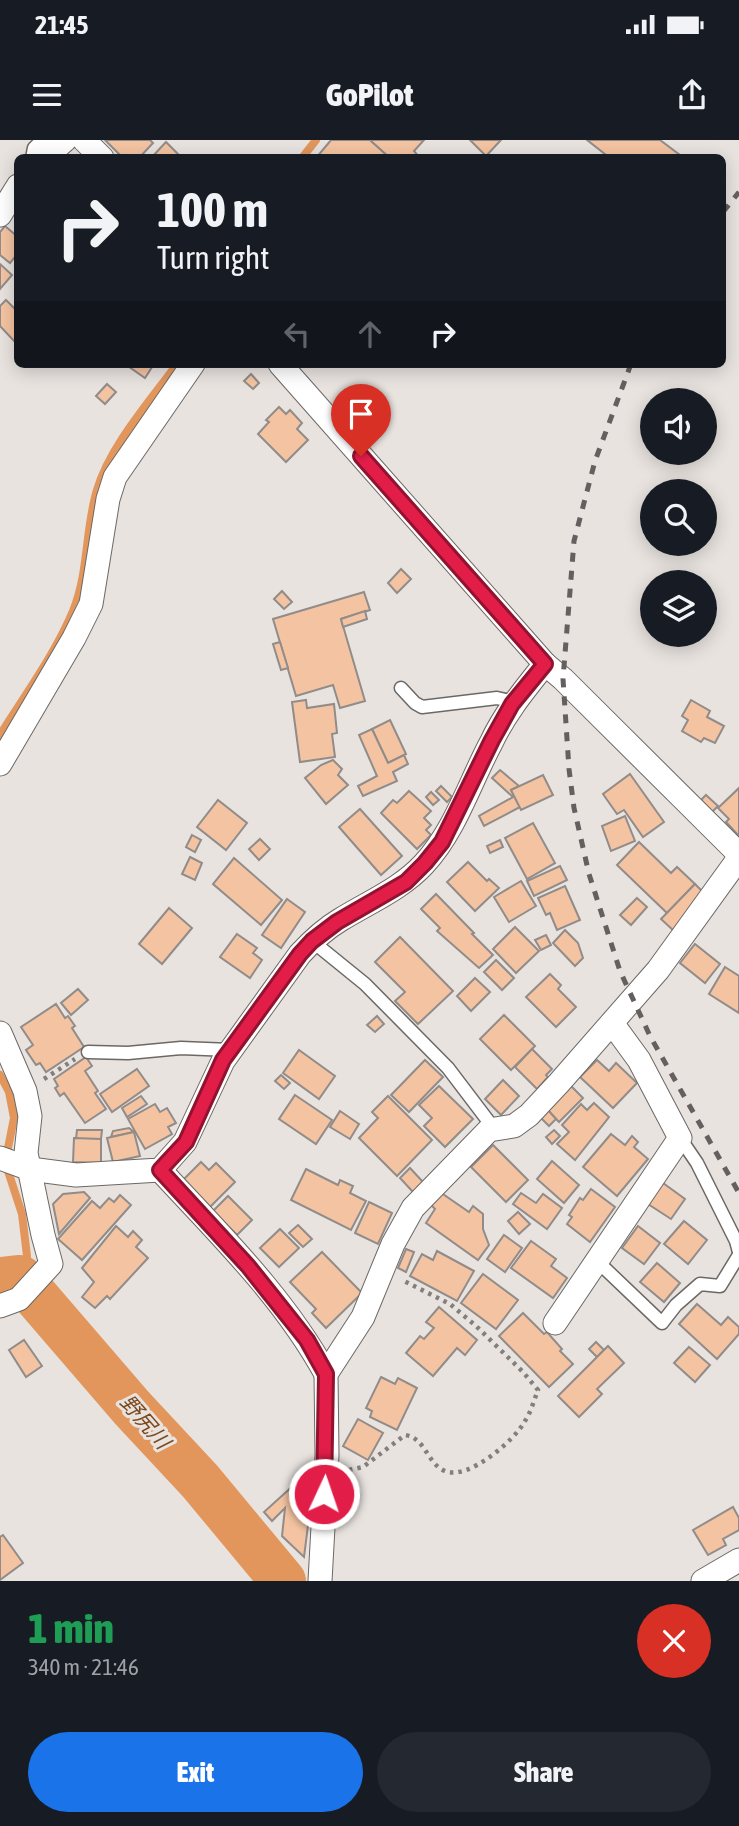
<!DOCTYPE html>
<html lang="en">
<head>
<meta charset="utf-8">
<style>
  :root { --surface:#171b24; --page:#242831; --text:#f1f3f6; --muted:#9ea1a6; --accent:#1a73e8 }
  body { margin:0; font-family:"Asap Condensed","Noto Sans JP",sans-serif; background:var(--page); color:var(--text); height:100vh; display:flex; flex-direction:column; font-size:26px; white-space:nowrap }
  * { box-sizing:border-box; margin:0 }
  p { font-size:23px; color:var(--muted) }
  .icon { flex:none; width:38px; height:38px; fill:none; stroke:currentColor; stroke-width:2; stroke-linecap:round; stroke-linejoin:round }
  .map { position:relative; height:1441px; overflow:hidden }
  .side { display:flex; flex-direction:column; background:var(--surface); flex:1 }
  .side>* { flex:none }
  .banner { position:absolute; left:14px; top:14px; width:712px; height:214px; border-radius:10px; box-shadow:0 4px 18px #0003; background:#171b24; color:var(--text); overflow:hidden }
  .buttons { position:absolute; left:640px; top:248px; display:grid; gap:14px }
  .buttons a { display:grid; place-items:center; width:77px; height:77px; border-radius:50%; background:var(--surface); box-shadow:0 4px 18px #0003; font-size:35px }
  .pin { position:absolute; display:grid; place-items:center; width:60px; height:60px; color:#fff; margin:-72px -30px; border-radius:50% 50% 50% 0; rotate:-45deg; box-shadow:0 0 7px #0007 }
  .pin .icon { rotate:45deg }
  .me { position:absolute; width:77px; margin:-38px; rotate:3deg; stroke-linejoin:round; filter:drop-shadow(0 0 5px #0008) }
  .turn { display:flex; align-items:center; gap:24px; height:147px; padding:0 28px; font-size:32px }
  .turn .icon { width:91px; height:91px; stroke-width:2.5 }
  .turn b { display:block; font-size:49px; line-height:60px }
  .lanes { display:flex; align-items:center; height:66px; padding:0 28px; background:#0003; justify-content:center; gap:35px; direction:ltr }
  .lanes .off { opacity:.35 }
  .round { display:grid; place-items:center; flex:none; width:74px; height:74px; border-radius:37px; background:var(--page) }
  .head { display:flex; align-items:center; justify-content:space-between; height:119px; padding:0 28px }
  h1 { font-size:42px; font-weight:800; line-height:52px; color:#1e9e55 }
  .action { display:flex; gap:14px; margin-top:auto; padding:14px 28px }
  .action a { flex:1; height:80px; border-radius:42px; background:var(--accent); color:#fff; font-size:28px; font-weight:800; line-height:80px; text-align:center }
  .action a+a { background:var(--page); color:var(--text) }
  .status { display:flex; justify-content:space-between; align-items:center; height:49px; padding:0 35px; background:var(--surface); direction:ltr }
  .status svg { height:19px; fill:currentColor }
  header { display:flex; justify-content:space-between; align-items:center; height:91px; padding:0 28px; background:var(--surface); font-size:32px; font-weight:800 }
  .map>svg:first-child { display:block }
</style>
</head>
<body>
<div class="status"><b>21:45</b><svg viewBox="0 0 49 12"><path d="M0 12V9h3v3zM5 12V6h3v6zM10 12V3h3v9zM15 12V0h3v12zM26 1h20v11H26zM47 4h2v5h-2z"/></svg></div>
<header><svg class="icon" aria-label="menu" viewBox="0 0 24 24"><path d="M4 6h16M4 12h16M4 18h16"/></svg>GoPilot<svg class="icon" aria-label="share" viewBox="0 0 24 24"><path d="M12 15V3M7 8l5-5 5 5M5 13v7h14v-7"/></svg></header>
<div class="map">
<svg width="739" height="1441" viewBox="0 0 739 1441">
  <rect width="100%" height="100%" fill="#e8e3df"/>
  <g fill="none" stroke-linecap="round" stroke-linejoin="round">
    <!-- stream -->
    <g stroke="#e2965b" stroke-width="8">
      <polyline points="302,18 316,0"/>
      <path d="M0 595C25 555 55 514 73 471 89 432 85 389 97 350 110 306 150 261 177 224"/>
      <polyline points="0,935 9,952 14,978 8,1008 8,1031 22,1074 27,1116 20,1138"/>
    </g>
    <!-- river -->
    <polyline stroke="#e2965b" stroke-width="46" points="0,1140 20,1138 132,1268 200,1341 283,1441"/>
  </g>
  <!-- building -->
  <g fill="#f4c4a2" stroke="#918c89" stroke-width="2">
    <polygon points="105,0 150,0 153,3 139,18 123,18"/>
    <polygon points="331,0 370,0 390,18 316,18"/>
    <polygon points="370,0 424,0 414,11 420,18 390,18"/>
    <polygon points="470,0 501,0 486,16"/>
    <polygon points="587,0 660,0 684,18 610,18"/>
    <polygon points="166,2 182,18 151,18"/>
    <polygon points="5,86 18,97 18,113 10,123 0,115 0,92"/>
    <polygon points="0,124 12,135 0,149"/>
    <polygon points="6,160 18,172 18,200 15,202 0,186 0,166"/>
    <polygon points="125,224 154,224 145,238"/>
    <polygon points="251,234 259,243 253,249 244,241"/>
    <polygon points="107,244 116,252 105,264 96,256"/>
    <polygon points="279,267 286,274 290,270 302,283 297,289 308,300 286,322 258,294 269,282 266,280"/>
    <polygon points="401,429 411,439 397,453 388,443"/>
    <polygon points="282,451 292,462 284,469 274,459"/>
    <polygon points="364,452 370,470 341,479 365,561 340,568 333,545 296,556 273,479"/>
    <polygon points="365,471 367,479 343,487 341,479"/>
    <polygon points="280,502 288,528 281,530 273,504"/>
    <polygon points="306,560 307,568 334,564 337,593 332,594 335,617 300,622 292,562"/>
    <polygon points="691,560 710,571 707,577 724,586 715,603 704,598 701,602 682,591 688,580 682,576"/>
    <polygon points="390,580 406,614 388,623 372,589"/>
    <polygon points="372,589 388,623 404,615 408,624 393,632 397,641 363,656 358,646 377,636 359,595"/>
    <polygon points="333,620 342,629 338,635 348,645 326,664 305,638 321,625"/>
    <polygon points="500,630 519,646 511,650 520,667 484,686 479,676 513,657 492,638"/>
    <polygon points="630,634 664,682 643,697 624,670 617,674 603,654"/>
    <polygon points="543,635 553,655 521,670 511,650"/>
    <polygon points="441,646 452,657 447,662 436,651"/>
    <polygon points="739,648 739,696 726,682 729,679 718,668"/>
    <polygon points="409,651 431,671 424,678 431,685 426,690 431,695 417,709 381,673 393,660 397,663"/>
    <polygon points="431,652 439,660 433,665 426,657"/>
    <polygon points="706,655 718,666 712,672 701,660"/>
    <polygon points="218,660 247,683 226,710 197,687"/>
    <polygon points="360,669 402,716 381,735 339,687"/>
    <polygon points="625,676 635,701 611,711 602,686"/>
    <polygon points="533,683 555,723 527,739 505,698"/>
    <polygon points="192,695 201,700 195,712 186,707"/>
    <polygon points="260,699 270,709 259,720 249,709"/>
    <polygon points="500,700 503,707 490,713 487,706"/>
    <polygon points="639,702 671,733 677,727 695,744 667,773 617,725"/>
    <polygon points="190,717 202,723 195,740 182,734"/>
    <polygon points="234,718 282,760 261,785 213,744"/>
    <polygon points="468,722 487,741 489,739 499,748 475,771 447,742"/>
    <polygon points="560,726 567,740 534,756 527,741"/>
    <polygon points="521,741 536,766 509,782 494,757"/>
    <polygon points="695,744 704,753 675,792 661,779"/>
    <polygon points="565,746 580,780 557,790 550,773 546,775 538,758"/>
    <polygon points="436,754 474,793 472,794 493,815 479,828 437,791 440,788 421,769"/>
    <polygon points="637,758 647,767 631,785 620,775"/>
    <polygon points="287,759 305,772 281,808 262,795"/>
    <polygon points="169,768 192,788 162,824 139,804"/>
    <polygon points="515,787 539,811 516,833 493,809"/>
    <polygon points="565,790 578,803 583,818 575,826 553,803"/>
    <polygon points="237,794 257,808 253,813 262,820 250,838 220,817"/>
    <polygon points="546,795 551,805 541,810 535,800"/>
    <polygon points="400,797 453,851 418,884 395,861 405,852 375,822"/>
    <polygon points="695,804 720,824 705,843 680,823"/>
    <polygon points="496,820 514,838 502,850 484,832"/>
    <polygon points="725,827 739,836 739,873 709,854"/>
    <polygon points="550,834 561,845 558,849 576,867 556,887 526,857"/>
    <polygon points="475,838 490,852 471,871 457,856"/>
    <polygon points="78,849 88,860 71,875 61,863"/>
    <polygon points="56,864 65,878 68,876 75,886 72,888 84,907 46,932 40,923 36,925 26,910 33,905 21,887"/>
    <polygon points="504,875 535,906 511,930 480,899"/>
    <polygon points="377,876 384,884 375,892 367,885"/>
    <polygon points="532,909 552,929 546,935 548,937 537,949 515,927"/>
    <polygon points="299,910 335,936 319,959 283,933"/>
    <polygon points="86,917 92,926 85,931 98,951 95,953 106,969 85,983 64,953 60,956 55,948 58,946 54,939"/>
    <polygon points="425,920 443,937 409,972 391,955"/>
    <polygon points="597,920 609,931 616,923 637,943 613,968 580,937"/>
    <polygon points="137,929 149,946 112,972 100,954"/>
    <polygon points="281,935 290,943 284,949 275,941"/>
    <polygon points="503,940 519,956 501,975 485,959"/>
    <polygon points="569,944 583,958 559,982 545,967"/>
    <polygon points="439,946 473,979 445,1007 424,986 432,978 419,965"/>
    <polygon points="295,955 332,980 316,1004 279,979"/>
    <polygon points="141,956 147,964 127,977 122,968"/>
    <polygon points="388,956 432,1000 397,1036 359,998 378,978 372,972"/>
    <polygon points="594,963 609,977 575,1020 557,1004 569,992 562,985 581,964 587,970"/>
    <polygon points="155,964 160,972 167,968 176,983 168,987 172,994 145,1009 128,979"/>
    <polygon points="546,968 556,979 549,986 539,976"/>
    <polygon points="340,971 359,984 350,999 330,987"/>
    <polygon points="129,988 134,992 111,997 113,991"/>
    <polygon points="77,990 102,990 101,999 76,999"/>
    <polygon points="554,990 560,996 552,1004 546,997"/>
    <polygon points="134,992 140,1016 113,1022 107,998"/>
    <polygon points="611,994 625,1005 632,996 638,1002 634,1007 648,1019 617,1056 583,1027"/>
    <polygon points="74,998 101,999 101,1023 73,1022"/>
    <polygon points="493,1005 528,1040 506,1062 471,1027"/>
    <polygon points="552,1021 579,1045 564,1063 537,1039"/>
    <polygon points="201,1022 209,1030 216,1023 235,1042 210,1067 183,1040"/>
    <polygon points="410,1028 423,1042 413,1052 400,1038"/>
    <polygon points="306,1029 338,1045 340,1040 353,1046 350,1053 366,1061 351,1090 291,1060"/>
    <polygon points="663,1043 685,1059 671,1079 648,1064"/>
    <polygon points="591,1049 615,1067 590,1102 567,1084 572,1077 569,1075 580,1058 583,1060"/>
    <polygon points="84,1052 90,1058 59,1094 53,1064 63,1054"/>
    <polygon points="440,1052 469,1072 473,1066 483,1074 483,1089 489,1105 478,1120 426,1083 435,1069 431,1065"/>
    <polygon points="521,1053 536,1063 543,1054 562,1068 547,1089 513,1064"/>
    <polygon points="120,1055 131,1065 82,1120 58,1099 92,1061 100,1068 109,1058 114,1062"/>
    <polygon points="228,1056 252,1080 237,1095 213,1071"/>
    <polygon points="369,1062 392,1073 378,1104 355,1093"/>
    <polygon points="518,1072 530,1084 519,1094 508,1081"/>
    <polygon points="684,1081 707,1100 688,1124 664,1104"/>
    <polygon points="298,1085 312,1099 303,1107 289,1093"/>
    <polygon points="116,1086 128,1097 133,1091 142,1100 136,1107 148,1118 110,1159 107,1156 95,1168 82,1157 94,1142 82,1128"/>
    <polygon points="638,1086 660,1103 644,1124 622,1108"/>
    <polygon points="280,1089 299,1108 279,1127 260,1108"/>
    <polygon points="504,1095 522,1108 505,1132 487,1119"/>
    <polygon points="531,1101 556,1119 551,1126 567,1138 553,1158 511,1128"/>
    <polygon points="406,1109 414,1112 406,1132 398,1128"/>
    <polygon points="437,1111 474,1131 457,1161 410,1136 422,1114 433,1120"/>
    <polygon points="322,1112 362,1153 326,1188 312,1173 316,1169 290,1142"/>
    <polygon points="657,1123 680,1143 664,1162 640,1142"/>
    <polygon points="483,1134 518,1160 496,1189 461,1163"/>
    <polygon points="697,1164 721,1185 728,1177 739,1187 739,1194 717,1219 679,1184"/>
    <polygon points="439,1167 477,1200 465,1215 457,1208 433,1236 406,1213 420,1196 424,1199 434,1188 426,1182"/>
    <polygon points="523,1173 544,1194 547,1192 562,1209 560,1211 573,1224 549,1247 499,1196"/>
    <polygon points="24,1200 42,1226 26,1237 9,1210"/>
    <polygon points="596,1202 604,1210 597,1217 589,1209"/>
    <polygon points="608,1206 624,1223 597,1249 602,1254 579,1277 558,1256"/>
    <polygon points="689,1207 710,1225 695,1242 674,1223"/>
    <polygon points="381,1237 395,1244 398,1238 417,1248 397,1290 370,1277 372,1271 366,1268"/>
    <polygon points="358,1279 383,1293 368,1320 343,1306"/>
    <polygon points="295,1344 301,1351 307,1345 313,1346 304,1417 282,1396 285,1368 272,1381 264,1372"/>
    <polygon points="733,1367 739,1378 739,1390 723,1399 726,1405 708,1415 693,1390"/>
    <polygon points="3,1395 23,1423 0,1440 0,1397"/>
  </g>
  <g fill="none" stroke-linecap="round" stroke-linejoin="round">
    <!-- service casing -->
    <g stroke="#6c6865" stroke-width="15">
      <g id="service">
        <polyline points="32,18 34,8 42,0"/>
        <polyline points="401,548 415,563 422,567 497,558 514,562"/>
        <polyline points="312,801 365,844 448,928 489,982 492,989"/>
        <polyline points="88,912 128,913 181,908 230,910"/>
        <polyline points="680,998 697,1023 736,1101 739,1112"/>
        <polyline points="597,1121 662,1183 676,1165 700,1144 720,1146 739,1115"/>
      </g>
    </g>
    <!-- minor casing -->
    <g stroke="#6c6865" stroke-width="25">
      <g id="minor">
        <polyline points="84,0 102,18"/>
        <polyline points="45,18 65,0"/>
        <polyline points="0,75 18,46"/>
        <polyline points="280,224 545,524 563,539 739,714"/>
        <polyline points="0,624 74,498 91,464 108,359 115,337 193,224"/>
        <polyline points="0,893 25,951 30,976 26,1013 43,1095 51,1124 19,1159 0,1166"/>
        <path d="M0 1018 30 1029 76 1035 160 1030 185 1002 223 921 300 814C312 801 325 789 340 780 369 762 401 749 424 724 455 691 470 642 491 603 505 573 525 549 545 524"/>
        <path d="M160 1030C219 1094 284 1157 326 1234"/>
        <polyline points="555,1183 680,998 639,920 612,883"/>
        <polyline points="320,1441 327,1315 326,1234 363,1177 393,1104 413,1068 489,990 514,986 529,975 559,943 658,830 739,718"/>
        <polyline points="703,1441 739,1420"/>
      </g>
    </g>
    <!-- path -->
    <g stroke="#827f7d" stroke-width="4.5" stroke-dasharray="3.5 5" stroke-linecap="butt">
      <polyline points="44,939 75,919"/>
      <path d="M349 1330 363 1327 405 1295C426 1298 427 1324 445 1331 468 1341 515 1300 525 1281 531 1272 534 1260 538 1250L523 1232 475 1185 450 1164 402 1140"/>
    </g>
    <!-- service -->
    <use href="#service" stroke="#fff" stroke-width="12"/>
    <!-- minor -->
    <use href="#minor" stroke="#fff" stroke-width="23"/>
    <!-- rail -->
    <g stroke="#63605f" stroke-width="5" stroke-dasharray="9 9" stroke-linecap="butt">
      <polyline points="723,72 739,52"/>
      <polyline points="631,224 595,321 574,401 563,539 569,629 574,668 589,734 620,831 650,896 739,1053"/>
    </g>
  </g>
  <g fill="none" stroke-linecap="round" stroke-linejoin="round">
    <!-- route casing -->
    <g stroke="#92132f" stroke-width="18">
      <polyline id="route" points="324,1354 326,1234 307,1200 248,1126 160,1030 186,1002 223,920 300,814 312,801 337,782 406,742 425,723 442,702 492,600 512,564 545,524 361,316"/>
    </g>
    <!-- route -->
    <use href="#route" stroke="#e11d48" stroke-width="12"/>
  </g>
  <g text-anchor="middle" stroke-width="6" stroke-linejoin="round" paint-order="stroke">
    <!-- water labels -->
    <g font-size="21" font-style="italic" fill="#7b481e" stroke="#e8e3df">
      <text transform="translate(145 1282) rotate(49)" y="7">野尻川</text>
    </g>
  </g>
</svg>
<div class="buttons">
<a><svg class="icon" aria-label="sound" viewBox="0 0 24 24"><path d="M4 9h4l5-4v14l-5-4H4zM17 9q2 3 0 6"/></svg></a>
<a><svg class="icon" aria-label="search" viewBox="0 0 24 24"><circle cx="10" cy="10" r="6"/><path d="M15 15l6 6"/></svg></a>
<a><svg class="icon" aria-label="layers" viewBox="0 0 24 24"><path d="M12 4l9 5-9 5-9-5zM3 14l9 5 9-5"/></svg></a>
</div>
<div class="pin" style="left:361px;top:316px;background:#d93025"><svg class="icon" aria-label="arrive" viewBox="0 0 24 24"><path d="M6 21V4h12l-3 4 3 4H6"/></svg></div>
<svg class="me" style="left:324px;top:1354px" viewBox="-20 -20 40 40"><circle r="17" fill="#e11d48" stroke="#fff" stroke-width="3"/><path d="M0-11L8 9 0 5-8 9z" fill="#fff"/></svg>
<div class="banner">
<div class="turn"><svg class="icon" aria-label="right" viewBox="0 0 24 24"><path d="M7 20v-9h11M14 6l5 5-5 5"/></svg><div><b>100 m</b>Turn right</div></div>
<div class="lanes"><svg class="icon off" aria-label="left" viewBox="0 0 24 24"><path d="M17 20v-9H6M10 6l-5 5 5 5"/></svg><svg class="icon off" aria-label="ahead" viewBox="0 0 24 24"><path d="M12 20V5M6 11l6-6 6 6"/></svg><svg class="icon" aria-label="right" viewBox="0 0 24 24"><path d="M7 20v-9h11M14 6l5 5-5 5"/></svg></div>
</div>
</div>
<section class="side">
<div class="head"><div><h1>1 min</h1><p>340 m · 21:46</p></div><a class="round" style="background:#d93025;color:#fff"><svg class="icon" aria-label="close" viewBox="0 0 24 24"><path d="M6 6l12 12M18 6L6 18"/></svg></a></div>
<div class="action"><a>Exit</a><a>Share</a></div>
</section>
</body>
</html>
